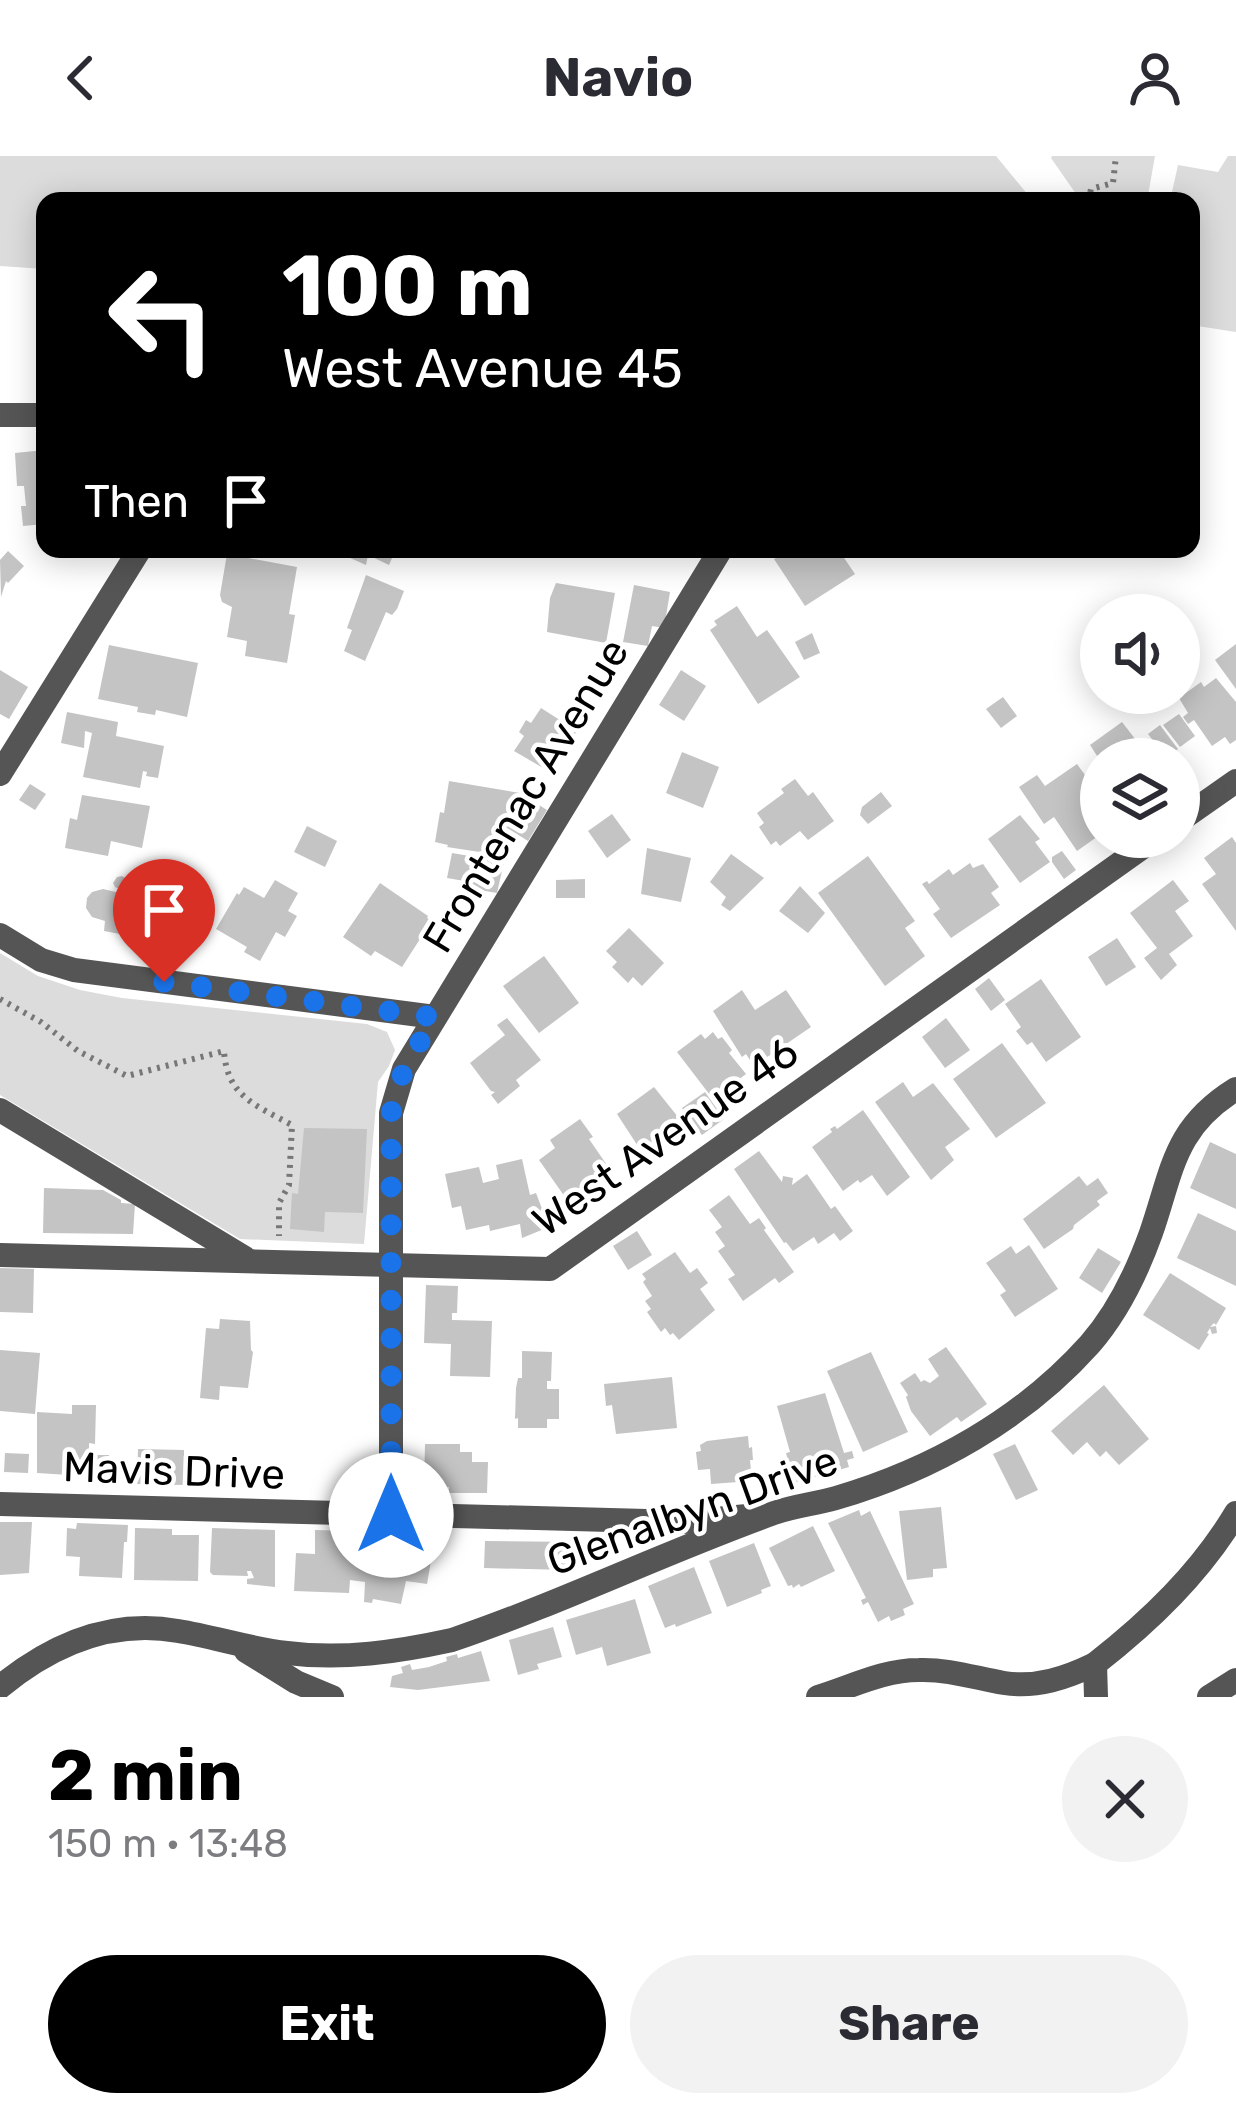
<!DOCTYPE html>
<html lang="en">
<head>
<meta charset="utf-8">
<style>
  :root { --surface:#fff; --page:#f2f2f3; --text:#2b2b33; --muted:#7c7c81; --accent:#000 }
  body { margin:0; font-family:Rubik,sans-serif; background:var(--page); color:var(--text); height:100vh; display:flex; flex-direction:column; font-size:45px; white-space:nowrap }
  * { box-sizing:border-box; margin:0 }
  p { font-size:39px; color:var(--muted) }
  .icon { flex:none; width:66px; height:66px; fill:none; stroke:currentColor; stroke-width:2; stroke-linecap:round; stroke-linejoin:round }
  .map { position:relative; height:1541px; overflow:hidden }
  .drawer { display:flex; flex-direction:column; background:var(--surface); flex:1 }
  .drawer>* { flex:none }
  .banner { position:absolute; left:36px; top:36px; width:1164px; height:366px; border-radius:24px; box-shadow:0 6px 30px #0003; background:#000; color:#fff; overflow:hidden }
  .buttons { position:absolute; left:1080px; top:438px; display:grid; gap:24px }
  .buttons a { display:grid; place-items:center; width:120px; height:120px; border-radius:50%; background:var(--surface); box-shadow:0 6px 30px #0003; font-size:60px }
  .pin { position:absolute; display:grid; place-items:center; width:102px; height:102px; color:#fff; margin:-123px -51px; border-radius:50% 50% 50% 0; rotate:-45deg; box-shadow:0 0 12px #0007 }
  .pin .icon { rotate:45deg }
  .me { position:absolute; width:132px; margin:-66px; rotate:0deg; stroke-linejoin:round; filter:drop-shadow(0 0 9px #0008) }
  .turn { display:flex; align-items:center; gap:42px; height:252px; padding:0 48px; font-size:54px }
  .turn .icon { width:156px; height:156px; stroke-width:2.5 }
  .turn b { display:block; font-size:84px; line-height:102px }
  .then { display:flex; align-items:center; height:114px; padding:0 48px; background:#0003; gap:24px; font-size:45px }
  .round { display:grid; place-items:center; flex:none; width:126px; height:126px; border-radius:63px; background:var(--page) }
  .head { display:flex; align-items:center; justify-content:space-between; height:204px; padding:0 48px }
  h1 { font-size:72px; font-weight:700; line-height:90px; color:var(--accent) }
  .action { display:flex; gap:24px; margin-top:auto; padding:24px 48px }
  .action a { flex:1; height:138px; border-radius:72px; background:var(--accent); color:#fff; font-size:48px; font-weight:700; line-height:138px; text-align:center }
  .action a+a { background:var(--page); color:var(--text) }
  header { display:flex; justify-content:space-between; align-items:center; height:156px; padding:0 48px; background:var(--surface); font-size:54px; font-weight:700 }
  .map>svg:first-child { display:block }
</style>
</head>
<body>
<header><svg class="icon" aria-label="back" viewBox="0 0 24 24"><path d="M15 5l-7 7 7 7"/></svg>Navio<svg class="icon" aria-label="person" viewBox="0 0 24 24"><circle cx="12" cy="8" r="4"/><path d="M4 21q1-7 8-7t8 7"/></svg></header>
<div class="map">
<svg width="1236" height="1541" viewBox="0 0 1236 1541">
  <rect width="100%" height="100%" fill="#fff"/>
  <!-- green -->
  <g fill="#dcdcdc">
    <polygon points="0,0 996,0 1033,45 45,45 45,113 0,110"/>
    <polygon points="1052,0 1155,0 1147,45 1081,45 1051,2"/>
    <polygon points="1228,0 1236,0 1236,176 1191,169 1191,45 1170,45 1178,9 1218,16"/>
    <polygon points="0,797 38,820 80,834 122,842 367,868 387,876 395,894 389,910 378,926 364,1088 240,1083 0,939"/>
  </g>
  <!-- building -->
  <g fill="#c4c4c4">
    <polygon points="45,294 45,368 23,370 21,350 26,350 24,330 17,330 15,297"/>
    <polygon points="343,393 396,393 389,409 368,399 366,409 341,398"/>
    <polygon points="778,393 838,393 855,418 805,450 774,403 782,398"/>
    <polygon points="8,395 24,410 8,427 6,425 1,441 0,404"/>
    <polygon points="227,398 297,411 289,458 295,459 287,507 245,500 247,485 227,481 232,451 222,446 220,439"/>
    <polygon points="366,419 404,435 397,453 392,459 386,456 365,505 344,495 352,474 347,472"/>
    <polygon points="556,427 615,437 606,487 547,476 550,442"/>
    <polygon points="634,429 670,436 664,472 652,470 648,490 623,486"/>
    <polygon points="737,450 757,481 767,474 800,521 758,548 710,474 717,469 714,465"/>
    <polygon points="812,477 820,497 804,504 795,486"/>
    <polygon points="1236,488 1236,533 1215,504"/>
    <polygon points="109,489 198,507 187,561 156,554 155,559 137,556 138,551 98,543"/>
    <polygon points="0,514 28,531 9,563 0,558"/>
    <polygon points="681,514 706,530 684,565 659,549"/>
    <polygon points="1216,522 1236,546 1236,584 1230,588 1225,581 1212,590 1194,564 1188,568 1183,561 1188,557 1179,542 1201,526 1204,531"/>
    <polygon points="1003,541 1017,560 1001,572 986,553"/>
    <polygon points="541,552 577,575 550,616 514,595 524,580 519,576 526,564 531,567"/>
    <polygon points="67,556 118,566 116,580 164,590 158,622 146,620 147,616 143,615 140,632 83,621 92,577 85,575 84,592 61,587"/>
    <polygon points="1179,558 1195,580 1180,591 1163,569"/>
    <polygon points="1122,566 1139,588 1140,586 1152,603 1099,603 1090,589"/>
    <polygon points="1160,569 1178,593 1166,602 1148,578"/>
    <polygon points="682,596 719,611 703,652 666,637"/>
    <polygon points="1077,608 1085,619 1089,616 1097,626 1093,629 1101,641 1101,678 1077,695 1054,661 1044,668 1019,631 1037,619 1045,630"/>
    <polygon points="795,623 808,640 813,636 834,665 808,684 800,675 780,690 776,685 771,689 759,671 764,667 757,657 784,637 781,633"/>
    <polygon points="449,625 520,637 547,654 528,685 504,670 499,699 447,691 448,689 435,686 440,656 444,657"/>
    <polygon points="30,628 46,638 35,654 19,644"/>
    <polygon points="881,636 892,650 868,668 860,659 862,651"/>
    <polygon points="82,639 150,650 142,692 111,685 108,700 65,692 70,662 77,664"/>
    <polygon points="612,658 631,684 607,702 588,675"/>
    <polygon points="1020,659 1040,683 1035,686 1050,706 1020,727 988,683"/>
    <polygon points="307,670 337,685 325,711 294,696"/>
    <polygon points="1232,681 1236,687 1236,775 1202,728 1216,718 1204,702"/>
    <polygon points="647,692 691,702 681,746 641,738"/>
    <polygon points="1062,695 1076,714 1064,723 1052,706 1052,701"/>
    <polygon points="452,697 504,706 497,737 468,732 470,726 447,722"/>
    <polygon points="731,698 764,722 730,755 721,749 726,741 710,726"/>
    <polygon points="868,700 915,765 905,772 925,800 885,830 818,737"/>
    <polygon points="970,707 973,712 983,708 999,731 991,737 1000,749 951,782 933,758 940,753 922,728 927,725 929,728 949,713 953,719"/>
    <polygon points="139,719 164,724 159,752 164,753 159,777 153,776 151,784 104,775 105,765 92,761 86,752 87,742 92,736 103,733 120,737 121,734 115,731 113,727 117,721 122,720 128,724 127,727 137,730"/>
    <polygon points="585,723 585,742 556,742 556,724"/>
    <polygon points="275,724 298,737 288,755 297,760 285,781 276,776 260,805 244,796 247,791 216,773 237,737 239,739 244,731 264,742"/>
    <polygon points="1173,724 1189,745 1175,755 1193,780 1169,798 1177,809 1161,824 1144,802 1157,792 1130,757"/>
    <polygon points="380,727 428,760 427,762 439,770 427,788 420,783 402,811 375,795 371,800 343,781"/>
    <polygon points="800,730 825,757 808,777 779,755"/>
    <polygon points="629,772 664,807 642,830 633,821 628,827 612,811 617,806 606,795"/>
    <polygon points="1117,782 1136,811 1106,830 1088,801"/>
    <polygon points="544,800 579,847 539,877 503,830"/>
    <polygon points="989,822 1005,844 991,855 975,833"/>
    <polygon points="1041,823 1081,881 1046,906 1032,886 1027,889 1016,875 1021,871 1005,848"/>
    <polygon points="742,834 755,854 786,834 811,871 754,910 746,898 742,901 713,855"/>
    <polygon points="507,862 541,904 516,924 520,930 498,948 491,939 495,936 491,935 470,907 505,879 497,869"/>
    <polygon points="946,862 970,894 945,912 922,881"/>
    <polygon points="713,876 718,883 722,881 732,894 729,897 746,918 713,943 677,896 701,878 705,883"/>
    <polygon points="1002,887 1046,947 996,982 953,923"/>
    <polygon points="903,926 913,941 933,927 970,973 945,991 954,1004 931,1024 875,946"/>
    <polygon points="654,931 686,971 645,1001 617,958"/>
    <polygon points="705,936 724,963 702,979 682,952"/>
    <polygon points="863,954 910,1021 887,1040 872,1019 860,1027 858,1024 843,1035 812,991 832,976 830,973 835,970 837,973"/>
    <polygon points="580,963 593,981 589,983 611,1015 593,1032 591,1029 586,1033 590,1039 572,1051 539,1004 555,992 550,984"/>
    <polygon points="304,972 367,973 363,1057 325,1056 324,1076 290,1073 292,1037 298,1038"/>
    <polygon points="1210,986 1236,998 1236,1053 1190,1032"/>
    <polygon points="759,995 782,1026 783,1020 793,1022 792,1029 807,1018 831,1053 835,1050 853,1075 840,1085 834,1077 818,1088 814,1081 793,1095 786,1086 784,1087 734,1013"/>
    <polygon points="522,1003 530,1039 536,1037 549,1071 522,1082 520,1068 490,1075 489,1069 466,1074 461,1050 452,1052 445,1018 479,1011 483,1027 499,1023 496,1009"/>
    <polygon points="1079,1020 1087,1030 1098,1022 1108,1037 1097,1045 1100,1049 1074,1069 1073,1073 1044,1093 1023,1063"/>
    <polygon points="44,1032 103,1034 121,1044 121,1047 135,1048 133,1078 43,1077"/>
    <polygon points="729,1039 750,1068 759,1062 766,1072 764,1074 794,1116 779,1127 775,1122 743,1145 728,1123 735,1119 718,1095 725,1090 715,1076 722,1071 709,1054"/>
    <polygon points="1198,1057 1236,1075 1236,1130 1177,1102"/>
    <polygon points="637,1075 652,1099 628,1114 613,1090"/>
    <polygon points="1029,1089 1058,1133 1015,1161 1000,1139 1006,1135 986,1107 1011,1090 1016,1098"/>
    <polygon points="1098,1092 1121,1106 1102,1137 1079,1122"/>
    <polygon points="675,1096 690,1117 697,1112 708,1127 700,1133 715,1154 679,1184 673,1177 670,1179 665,1172 661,1176 647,1156 651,1153 645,1145 652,1140 643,1126 646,1123 642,1118"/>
    <polygon points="0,1112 34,1113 33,1157 0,1156"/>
    <polygon points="1170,1117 1226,1152 1216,1169 1214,1167 1210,1171 1216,1170 1217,1177 1212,1178 1210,1172 1207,1177 1209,1178 1199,1194 1143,1159"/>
    <polygon points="426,1129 458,1130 457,1157 452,1157 452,1164 492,1165 490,1221 450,1220 451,1188 424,1187"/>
    <polygon points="220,1163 250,1165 251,1194 253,1196 248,1232 220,1230 219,1244 200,1242 206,1172 219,1173"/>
    <polygon points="946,1191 987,1248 961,1266 957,1261 930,1280 911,1255 906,1241 908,1239 900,1227 915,1217 921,1226 924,1224 930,1227 939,1220 928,1203"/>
    <polygon points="0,1194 40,1197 35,1258 0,1255"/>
    <polygon points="522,1195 552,1196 551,1225 547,1225 547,1233 559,1233 559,1263 547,1263 547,1272 518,1272 518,1262 515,1263 516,1232 518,1222 522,1222"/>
    <polygon points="871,1196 908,1276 863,1296 827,1215"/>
    <polygon points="672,1221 677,1272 616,1278 612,1249 606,1250 604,1228"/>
    <polygon points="1104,1229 1149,1283 1119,1309 1106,1295 1100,1301 1087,1286 1073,1299 1051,1275"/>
    <polygon points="825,1237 844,1297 852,1295 854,1302 847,1304 849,1311 794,1327 786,1297 790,1296 777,1250"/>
    <polygon points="72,1249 96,1249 95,1288 89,1287 89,1299 109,1299 108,1315 69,1313 69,1319 37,1317 37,1256 72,1258"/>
    <polygon points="748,1280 749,1292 752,1291 753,1304 750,1304 752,1325 711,1328 710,1313 698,1314 696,1296 701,1295 700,1289 707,1285"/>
    <polygon points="425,1288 460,1288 460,1296 472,1296 472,1306 488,1306 487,1337 449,1337 449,1331 424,1330"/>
    <polygon points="1015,1288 1038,1334 1016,1344 993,1298"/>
    <polygon points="138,1293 184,1294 184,1329 137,1328"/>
    <polygon points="5,1297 29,1298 28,1317 4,1316"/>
    <polygon points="941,1351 947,1412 933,1413 933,1421 907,1424 899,1355"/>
    <polygon points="859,1354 861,1360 870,1355 914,1448 903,1453 905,1459 891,1465 889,1460 878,1466 868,1446 863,1449 861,1444 866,1442 828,1367"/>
    <polygon points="0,1366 32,1366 29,1417 0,1419"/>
    <polygon points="77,1367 128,1369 127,1386 124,1386 122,1422 79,1420 80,1401 66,1400 67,1372 76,1373"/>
    <polygon points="813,1370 835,1415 801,1431 799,1428 793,1432 792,1429 788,1430 769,1392"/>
    <polygon points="135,1372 172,1373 172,1379 199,1379 198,1425 134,1424"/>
    <polygon points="212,1372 275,1374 275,1431 247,1428 247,1423 254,1422 251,1415 247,1415 248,1420 213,1419 210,1416"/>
    <polygon points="315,1374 351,1375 350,1393 363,1395 363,1393 431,1405 427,1428 406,1425 401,1448 373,1443 372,1447 364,1446 365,1426 350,1424 349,1437 294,1435 296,1397 315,1398"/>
    <polygon points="485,1385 576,1386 576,1410 567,1414 484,1412"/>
    <polygon points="754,1387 771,1430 761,1434 762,1437 727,1451 709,1405"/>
    <polygon points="694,1411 712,1457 676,1471 675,1468 665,1472 648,1430"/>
    <polygon points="635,1443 651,1497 607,1510 602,1491 576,1499 566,1464"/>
    <polygon points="553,1471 562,1501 537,1508 539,1513 518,1519 509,1484"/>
    <polygon points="481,1495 490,1525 418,1534 390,1531 392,1520 403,1517 401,1511 410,1508 412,1514 429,1511 447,1505 446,1501 457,1498 458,1502"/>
  </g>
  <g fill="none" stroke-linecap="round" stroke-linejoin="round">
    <!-- path -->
    <g stroke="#777" stroke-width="6" stroke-dasharray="3 6" stroke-linecap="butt">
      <polyline points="1088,45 1091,33 1113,27 1116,0"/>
      <path d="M0 843 41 866 78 895 127 920 224 895C227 940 255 949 292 969L289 1029 279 1047V1080"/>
    </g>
    <!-- minor -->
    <g stroke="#555" stroke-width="24">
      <polyline points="0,259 45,259"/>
      <polyline points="0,618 140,393"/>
      <polyline points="1179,665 1236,625"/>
      <polyline points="0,779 41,804 74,814 435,861"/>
      <polyline points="0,954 245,1102"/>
      <polyline points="0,1099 550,1113 1157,681"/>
      <polyline points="0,1348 684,1366 747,1360"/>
      <polyline points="391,1359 391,957 404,913 721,393"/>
      <polyline points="246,1495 296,1526 332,1541"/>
      <path d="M0 1531C51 1489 111 1463 178 1475 215 1481 250 1493 287 1497 343 1504 397 1496 452 1484 561 1447 665 1396 774 1357 794 1350 815 1348 836 1342 932 1314 1023 1263 1090 1188 1117 1157 1137 1116 1151 1077 1173 1014 1173 972 1236 933"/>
      <path d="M818 1541C851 1531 883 1514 919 1514 949 1513 975 1522 1004 1527 1037 1532 1066 1522 1095 1508"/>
      <path d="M1096 1541 1095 1508C1150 1465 1200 1417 1236 1357"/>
      <polyline points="1209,1541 1236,1524"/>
    </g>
  </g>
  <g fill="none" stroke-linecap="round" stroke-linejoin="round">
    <!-- route -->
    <polyline stroke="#1a73e8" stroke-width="21" stroke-dasharray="0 37.8" points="164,826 435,861 404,913 391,957 391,1359"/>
  </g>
  <g text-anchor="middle" stroke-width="9" stroke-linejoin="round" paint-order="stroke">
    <!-- street labels -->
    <g font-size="42" fill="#000" stroke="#fff">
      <text transform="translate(525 639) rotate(-59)" y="15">Frontenac Avenue</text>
      <text transform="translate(665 980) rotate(-35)" y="15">West Avenue 46</text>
      <text transform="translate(174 1314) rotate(2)" y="15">Mavis Drive</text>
      <text transform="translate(692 1354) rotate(-20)" y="15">Glenalbyn Drive</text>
    </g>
  </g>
</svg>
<div class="buttons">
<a><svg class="icon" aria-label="sound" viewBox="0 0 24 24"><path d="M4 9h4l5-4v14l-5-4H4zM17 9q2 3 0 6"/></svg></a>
<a><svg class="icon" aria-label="layers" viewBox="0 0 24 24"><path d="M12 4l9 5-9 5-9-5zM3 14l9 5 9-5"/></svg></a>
</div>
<div class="pin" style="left:164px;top:826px;background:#d93025"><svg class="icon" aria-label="arrive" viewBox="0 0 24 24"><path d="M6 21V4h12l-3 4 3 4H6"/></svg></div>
<svg class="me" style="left:391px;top:1359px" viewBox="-20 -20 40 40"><circle r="19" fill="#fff"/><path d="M0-13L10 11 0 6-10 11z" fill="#1a73e8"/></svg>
<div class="banner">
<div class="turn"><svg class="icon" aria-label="left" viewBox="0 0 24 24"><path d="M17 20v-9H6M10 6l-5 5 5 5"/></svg><div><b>100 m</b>West Avenue 45</div></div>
<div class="then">Then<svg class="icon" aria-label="arrive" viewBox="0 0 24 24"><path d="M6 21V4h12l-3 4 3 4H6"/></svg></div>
</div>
</div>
<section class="drawer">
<div class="head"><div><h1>2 min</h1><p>150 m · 13:48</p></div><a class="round"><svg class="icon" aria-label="close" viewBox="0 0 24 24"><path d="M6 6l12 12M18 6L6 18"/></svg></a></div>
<div class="action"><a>Exit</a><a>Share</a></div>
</section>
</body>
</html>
